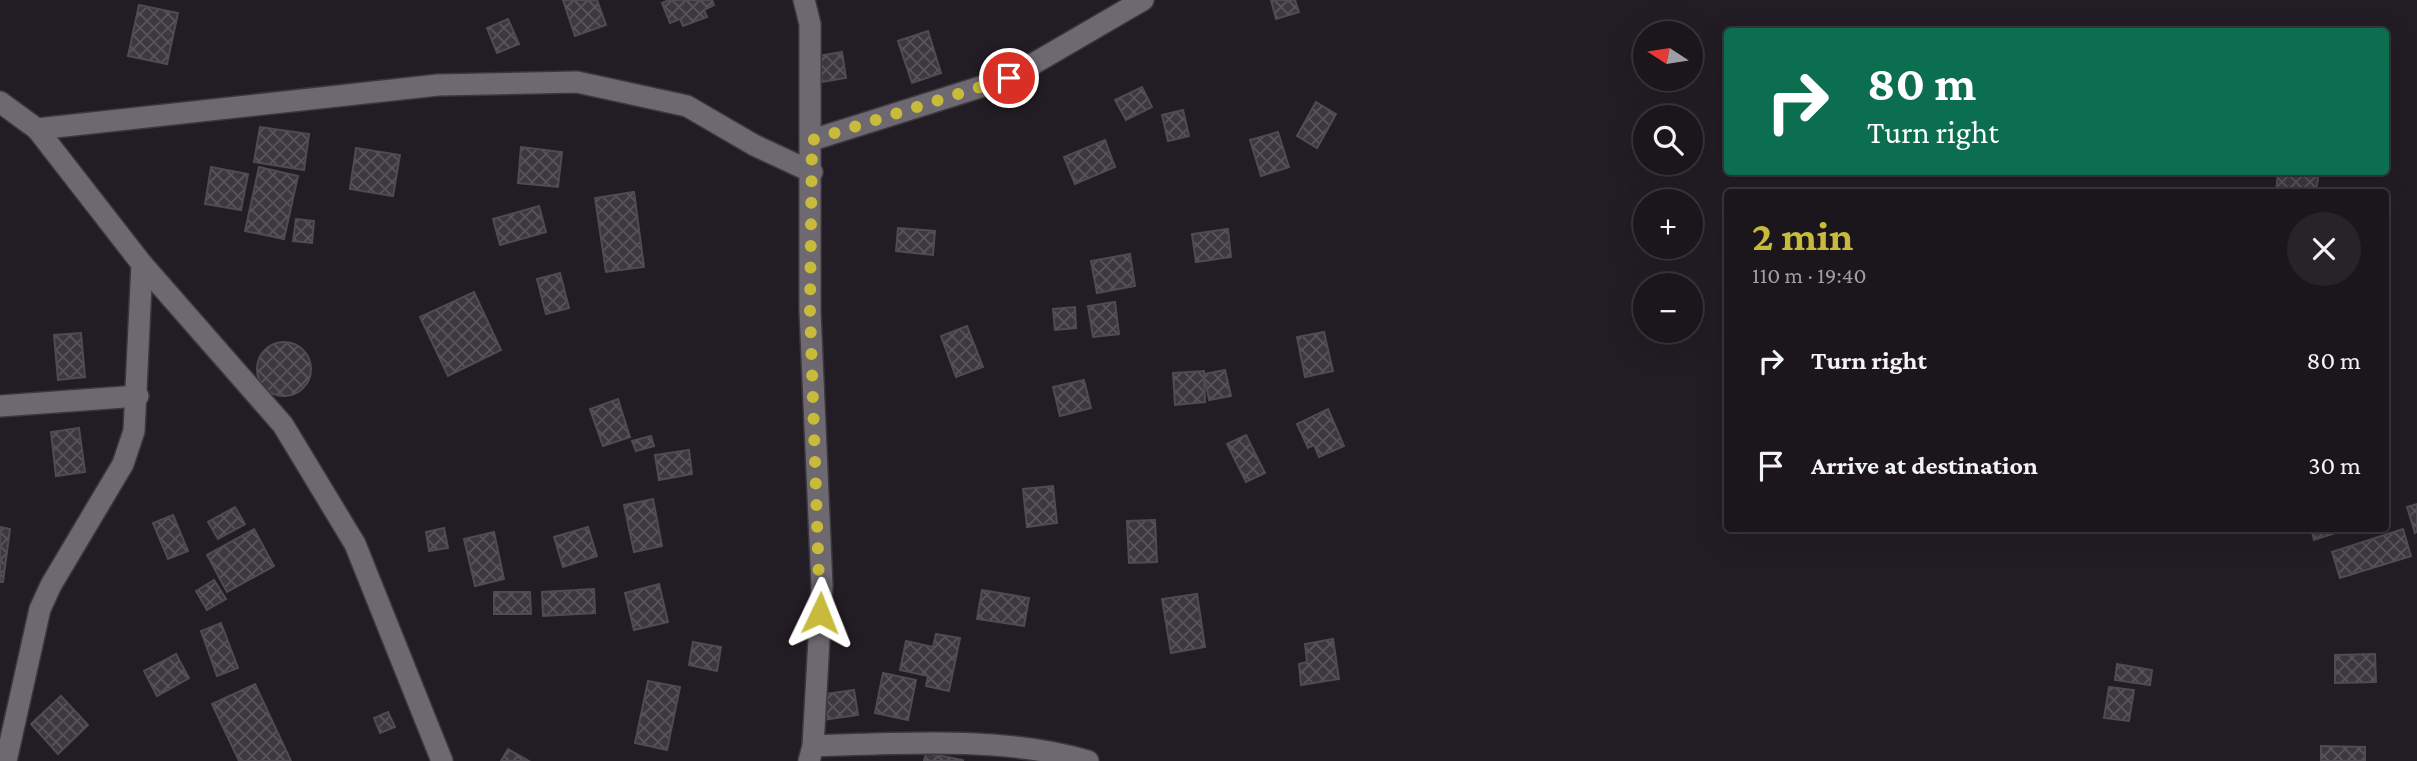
<!DOCTYPE html>
<html lang="en">
<head>
<meta charset="utf-8">
<style>
  :root { --surface:#1a161b; --page:#272328; --text:#f1f3f6; --muted:#9f9fa3; --line:#38353a; --accent:#c8bb3b }
  body { margin:0; font-family:"Crimson Pro",serif; background:var(--page); color:var(--text); height:100vh; display:flex; flex-direction:column; font-size:26px; white-space:nowrap }
  * { box-sizing:border-box; margin:0 }
  p { font-size:23px; color:var(--muted) }
  .icon { flex:none; width:38px; height:38px; fill:none; stroke:currentColor; stroke-width:2; stroke-linecap:round; stroke-linejoin:round }
  .map { position:relative; flex:1; overflow:hidden }
  .drawer { position:absolute; left:1724px; top:189px; width:665px; height:343px; display:flex; flex-direction:column; background:var(--surface); border-radius:7px; box-shadow:0 7px 28px #0002,0 0 0 2px var(--line) }
  .drawer>* { flex:none }
  .banner { position:absolute; left:1724px; top:28px; width:665px; height:147px; border-radius:7px; box-shadow:0 7px 28px #0002,0 0 0 2px var(--line); background:#0b6e4f; color:#fff; overflow:hidden }
  .needle { width:46px; rotate:282deg }
  .buttons { position:absolute; left:1633px; top:21px; display:grid; gap:14px }
  .buttons a { display:grid; place-items:center; width:70px; height:70px; border-radius:50%; background:var(--surface); box-shadow:0 7px 28px #0002,0 0 0 2px var(--line); font-size:35px }
  .pin { position:absolute; display:grid; place-items:center; width:60px; height:60px; color:#fff; margin:-30px; border:4px solid #fff; border-radius:50%; box-shadow:0 2px 7px #0007 }
  .me { position:absolute; width:77px; margin:-38px; rotate:2deg; stroke-linejoin:round; filter:drop-shadow(0 0 5px #0008) }
  .turn { display:flex; align-items:center; gap:24px; height:147px; padding:0 28px; font-size:32px }
  .turn .icon { width:91px; height:91px; stroke-width:2.5 }
  .turn b { display:block; font-size:49px; line-height:60px }
  .round { display:grid; place-items:center; flex:none; width:74px; height:74px; border-radius:37px; background:var(--page) }
  .summary { display:flex; align-items:center; justify-content:space-between; height:119px; padding:0 28px }
  h1 { font-size:42px; font-weight:700; line-height:52px; color:var(--accent) }
  ul { padding:0; list-style:none }
  li { display:flex; align-items:center; gap:21px; height:105px; padding:0 28px }
  li div { flex:1 }
  li b { display:block; font-size:26px }
  li em { font-style:normal }
  .map>svg:first-child { display:block }
</style>
</head>
<body>
<div class="map">
<svg width="2417" height="761" viewBox="0 0 2417 761">
  <defs>
    <pattern id="building-cross-hatch" width="8" height="8" patternUnits="userSpaceOnUse" patternTransform="scale(1.75)"><rect width="8" height="8" fill="#3c383f"/><path d="M0 0l8 8M0 8l8-8" fill="none" stroke="#58545b"/></pattern>
  </defs>
  <rect width="100%" height="100%" fill="#221d24"/>
  <!-- building -->
  <g fill="url(#building-cross-hatch)" stroke="#504b52" stroke-width="2">
    <polygon points="563,0 597,0 606,25 575,36"/>
    <polygon points="669,0 712,0 714,5 704,10 707,17 683,26 680,19 670,23 662,3"/>
    <polygon points="1271,0 1295,0 1299,12 1276,19"/>
    <polygon points="139,5 178,13 167,64 128,56"/>
    <polygon points="508,19 519,44 497,53 487,28"/>
    <polygon points="928,31 941,73 912,83 898,41"/>
    <polygon points="842,52 846,78 821,82 818,56"/>
    <polygon points="1142,87 1152,107 1126,120 1115,100"/>
    <polygon points="1316,102 1336,114 1317,148 1297,136"/>
    <polygon points="1183,110 1189,136 1168,141 1162,115"/>
    <polygon points="260,127 309,134 304,170 254,162"/>
    <polygon points="1278,132 1289,167 1261,176 1250,140"/>
    <polygon points="1105,140 1115,167 1075,184 1064,157"/>
    <polygon points="521,147 562,152 558,187 518,183"/>
    <polygon points="356,148 400,155 393,196 350,189"/>
    <polygon points="211,167 248,174 241,210 205,204"/>
    <polygon points="259,167 298,176 284,239 245,231"/>
    <polygon points="2278,172 2319,172 2316,192 2276,192"/>
    <polygon points="634,192 644,267 606,272 595,198"/>
    <polygon points="539,206 546,232 500,245 493,219"/>
    <polygon points="296,219 314,221 312,243 293,241"/>
    <polygon points="898,228 935,231 933,255 896,251"/>
    <polygon points="1228,229 1231,257 1196,262 1192,234"/>
    <polygon points="1130,254 1135,286 1097,293 1091,261"/>
    <polygon points="560,273 569,308 546,314 537,279"/>
    <polygon points="2385,280 2388,280 2390,313 2385,313"/>
    <polygon points="474,292 501,350 448,376 420,317"/>
    <polygon points="1115,302 1119,334 1093,337 1088,306"/>
    <polygon points="1075,307 1076,328 1055,330 1053,309"/>
    <polygon points="967,326 983,367 956,377 941,336"/>
    <polygon points="1324,332 1333,371 1305,377 1297,337"/>
    <polygon points="81,333 85,377 58,380 54,335"/>
    <circle cx="284" cy="369" r="27"/>
    <polygon points="1225,370 1231,396 1209,400 1204,374"/>
    <polygon points="1204,371 1205,402 1175,405 1173,373"/>
    <polygon points="1084,380 1091,408 1060,416 1053,387"/>
    <polygon points="618,399 630,437 603,446 590,409"/>
    <polygon points="1328,409 1344,446 1319,457 1314,445 1308,448 1297,424"/>
    <polygon points="79,428 85,472 56,476 51,432"/>
    <polygon points="1246,435 1265,473 1246,482 1227,444"/>
    <polygon points="651,436 654,446 636,451 632,441"/>
    <polygon points="689,450 692,474 659,480 655,455"/>
    <polygon points="1053,486 1057,523 1027,527 1023,489"/>
    <polygon points="653,499 662,546 634,552 624,505"/>
    <polygon points="2417,504 2417,532 2415,533 2407,507"/>
    <polygon points="235,507 245,524 218,539 208,522"/>
    <polygon points="173,515 188,551 168,559 153,523"/>
    <polygon points="1155,520 1157,562 1129,563 1127,521"/>
    <polygon points="0,527 10,529 3,582 0,582"/>
    <polygon points="588,527 597,556 563,567 554,537"/>
    <polygon points="444,528 448,548 429,551 426,532"/>
    <polygon points="2311,528 2334,528 2335,533 2314,540"/>
    <polygon points="254,529 274,566 227,592 207,555"/>
    <polygon points="2403,529 2411,556 2340,578 2332,552"/>
    <polygon points="494,532 504,579 475,586 464,539"/>
    <polygon points="214,580 226,599 207,610 196,591"/>
    <polygon points="659,584 668,622 634,630 625,593"/>
    <polygon points="594,589 595,613 543,616 542,592"/>
    <polygon points="982,590 1029,598 1024,626 977,619"/>
    <polygon points="494,592 530,592 531,614 494,614"/>
    <polygon points="1197,594 1205,647 1171,653 1162,599"/>
    <polygon points="221,623 238,668 217,676 201,631"/>
    <polygon points="936,634 960,638 949,691 926,686 928,676 900,670 906,641 933,647"/>
    <polygon points="1333,639 1339,679 1301,685 1299,664 1307,662 1305,644"/>
    <polygon points="693,642 721,647 717,671 689,665"/>
    <polygon points="176,654 189,678 157,696 144,671"/>
    <polygon points="2375,654 2376,682 2335,683 2335,655"/>
    <polygon points="2117,664 2152,670 2150,685 2115,680"/>
    <polygon points="883,673 916,680 908,720 875,713"/>
    <polygon points="648,681 680,687 667,750 635,743"/>
    <polygon points="255,684 291,761 239,761 212,704"/>
    <polygon points="2109,687 2134,690 2129,721 2104,718"/>
    <polygon points="854,690 858,715 822,720 819,695"/>
    <polygon points="61,696 88,725 58,754 31,724"/>
    <polygon points="388,712 395,727 380,733 374,718"/>
    <polygon points="2321,746 2365,747 2365,761 2321,761"/>
    <polygon points="508,749 529,761 501,761"/>
    <polygon points="926,753 963,760 963,761 924,761"/>
  </g>
  <g fill="none" stroke-linecap="round" stroke-linejoin="round">
    <!-- minor casing -->
    <g stroke="#3b383d" stroke-width="24">
      <g id="minor">
        <polyline points="804,0 810,24 810,311 822,586 813,746 809,761"/>
        <polyline points="0,102 37,129 438,85 577,82 687,106 754,145 812,172"/>
        <polyline points="37,129 142,264 283,425 355,544 442,761"/>
        <polyline points="812,140 1009,78 1143,0"/>
        <polyline points="0,406 138,396"/>
        <path d="M813 746C902 743 1003 736 1088 761"/>
        <polyline points="6,761 40,609 51,585 123,464 134,431 142,264"/>
      </g>
    </g>
    <!-- minor -->
    <use href="#minor" stroke="#6e6971" stroke-width="21"/>
  </g>
  <g fill="none" stroke-linecap="round" stroke-linejoin="round">
    <!-- route -->
    <polyline stroke="#c8bb3b" stroke-width="12" stroke-dasharray="0 21.6" points="820,613 810,310 812,140 1009,78"/>
  </g>
</svg>
<div class="buttons">
<a><svg class="needle" viewBox="-14 -14 28 28"><path d="M0-13l5 13h-10z" fill="#e53935"/><path d="M0 13l5-13h-10z" fill="#9f9fa3"/></svg></a>
<a><svg class="icon" aria-label="search" viewBox="0 0 24 24"><circle cx="10" cy="10" r="6"/><path d="M15 15l6 6"/></svg></a>
<a>+</a>
<a>−</a>
</div>
<div class="pin" style="left:1009px;top:78px;background:#d93025"><svg class="icon" aria-label="arrive" viewBox="0 0 24 24"><path d="M6 21V4h12l-3 4 3 4H6"/></svg></div>
<svg class="me" style="left:820px;top:613px" viewBox="-20 -20 40 40"><path d="M0-17L14 15 0 8-14 15z" fill="#c8bb3b" stroke="#fff" stroke-width="4"/></svg>
<div class="banner">
<div class="turn"><svg class="icon" aria-label="right" viewBox="0 0 24 24"><path d="M7 20v-9h11M14 6l5 5-5 5"/></svg><div><b>80 m</b>Turn right</div></div>
</div>
<section class="drawer">
<div class="summary"><div><h1>2 min</h1><p>110 m · 19:40</p></div><a class="round"><svg class="icon" aria-label="close" viewBox="0 0 24 24"><path d="M6 6l12 12M18 6L6 18"/></svg></a></div>
<ul>
<li><svg class="icon" aria-label="right" viewBox="0 0 24 24"><path d="M7 20v-9h11M14 6l5 5-5 5"/></svg><div><b>Turn right</b></div><em>80 m</em></li>
<li><svg class="icon" aria-label="arrive" viewBox="0 0 24 24"><path d="M6 21V4h12l-3 4 3 4H6"/></svg><div><b>Arrive at destination</b></div><em>30 m</em></li>
</ul>
</section>
</div>
</body>
</html>
